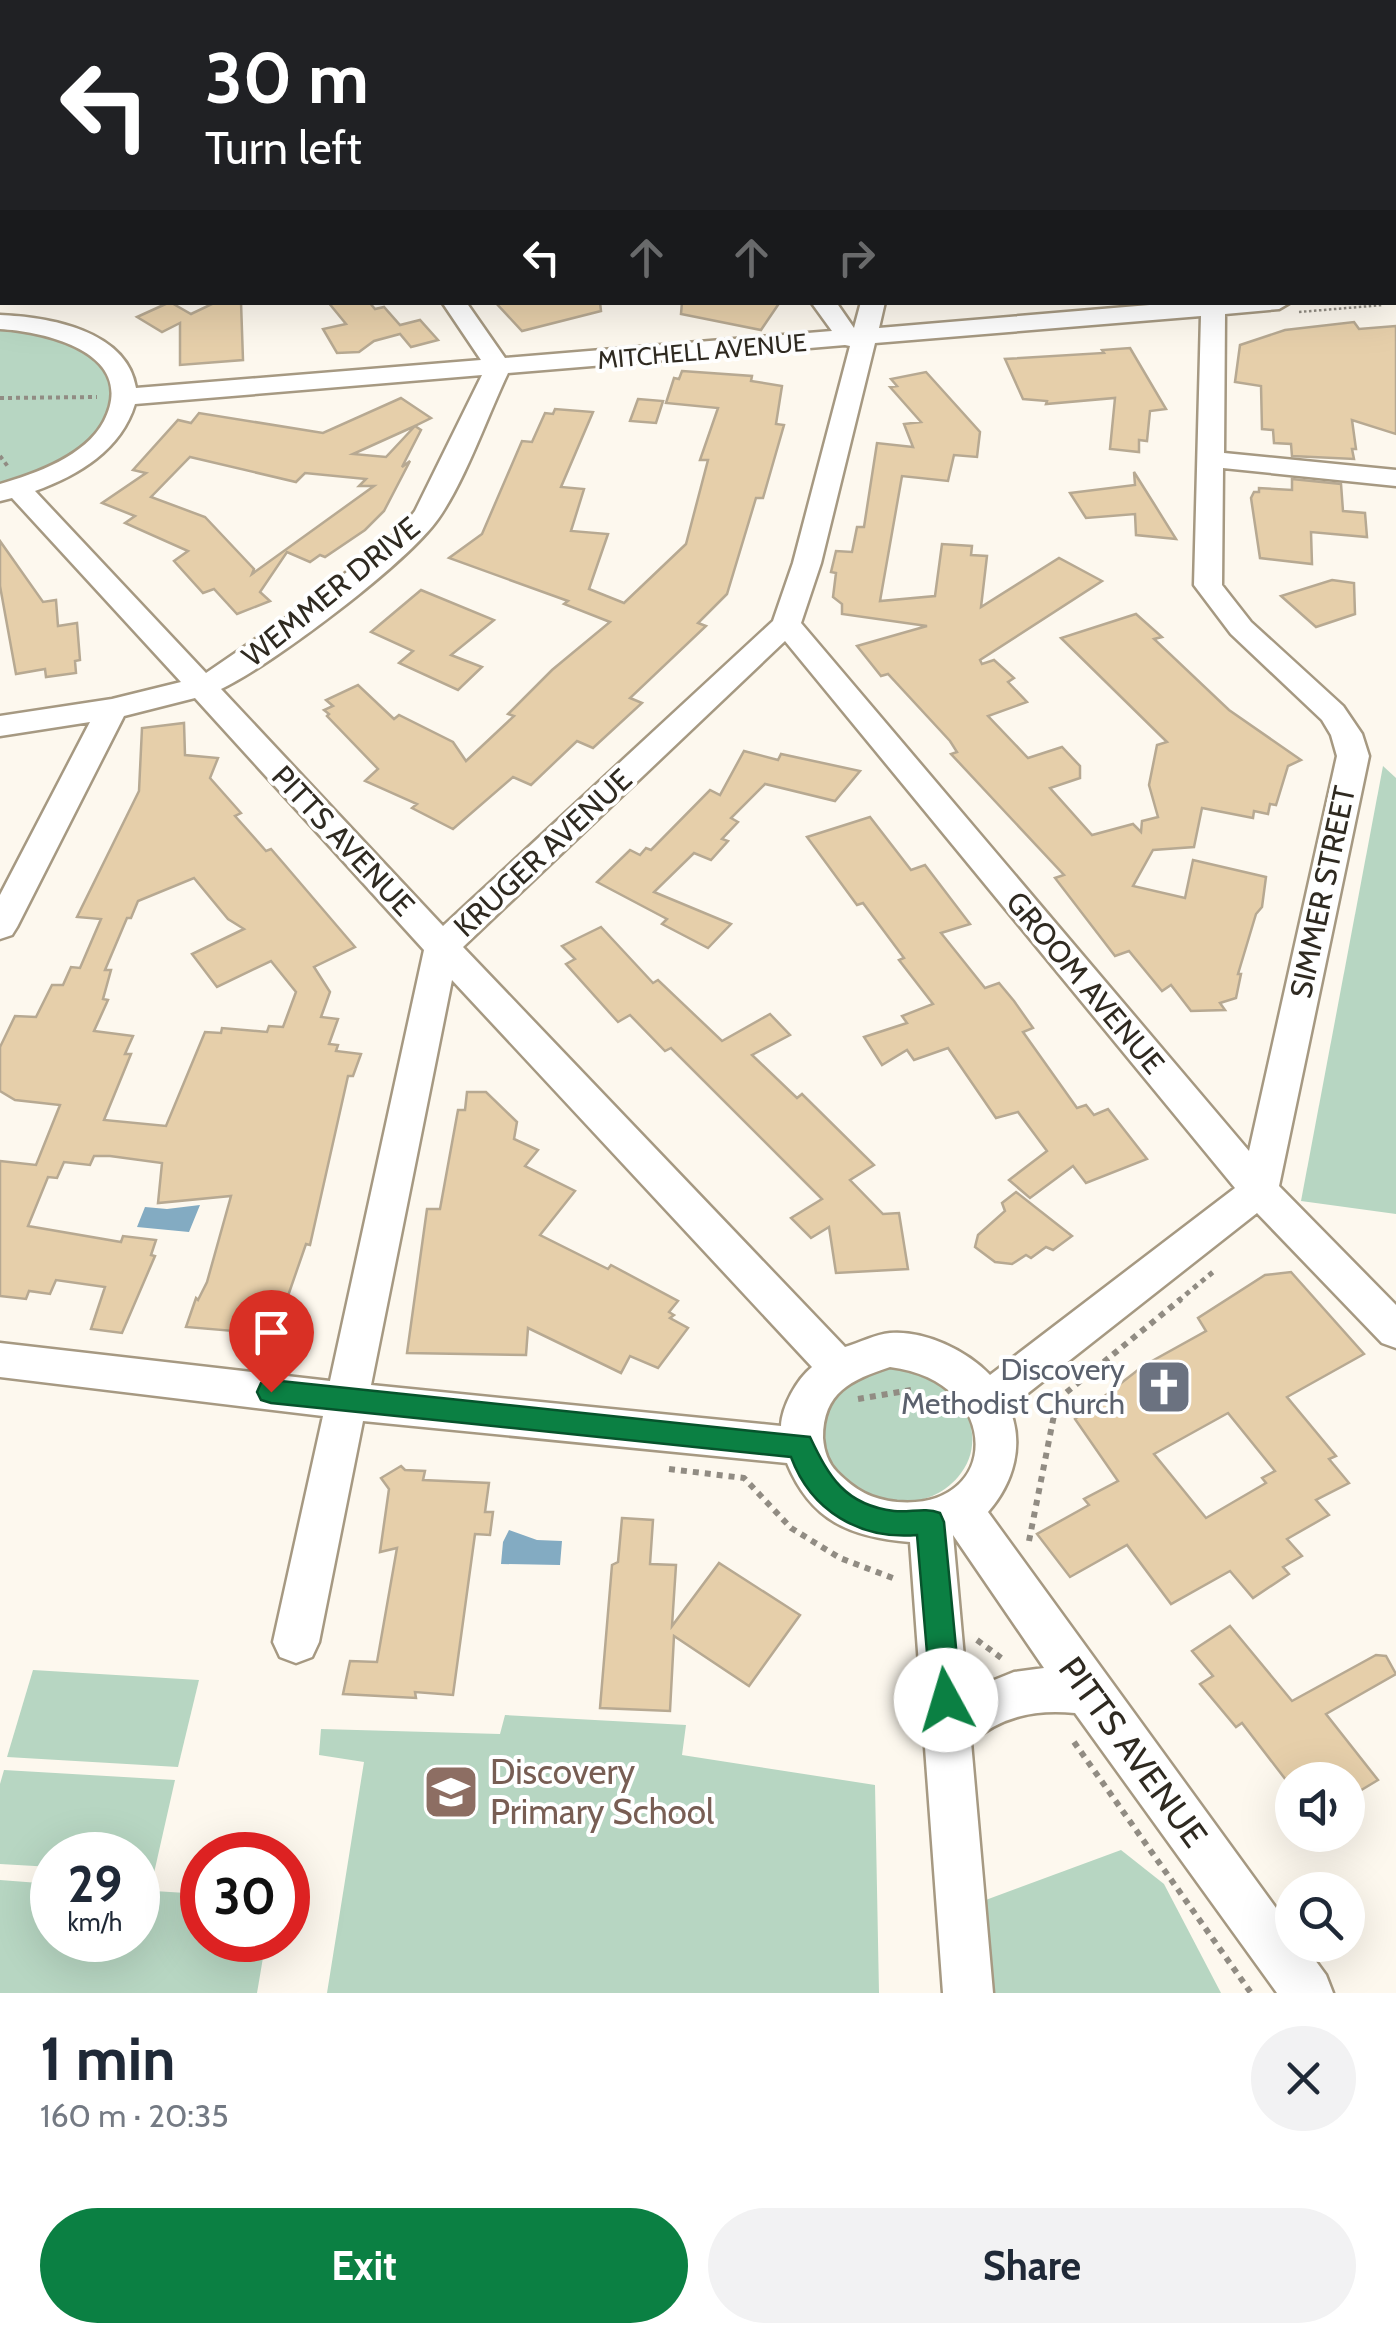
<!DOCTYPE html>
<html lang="en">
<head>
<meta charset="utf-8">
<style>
  :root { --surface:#fff; --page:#f2f2f3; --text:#1f2937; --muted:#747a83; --accent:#0b8043 }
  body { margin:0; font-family:Cabin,sans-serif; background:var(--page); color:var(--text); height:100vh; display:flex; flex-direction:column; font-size:38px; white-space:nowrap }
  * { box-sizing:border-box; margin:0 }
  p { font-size:32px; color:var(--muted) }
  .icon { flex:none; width:55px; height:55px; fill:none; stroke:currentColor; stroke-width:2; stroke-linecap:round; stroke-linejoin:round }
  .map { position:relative; height:1993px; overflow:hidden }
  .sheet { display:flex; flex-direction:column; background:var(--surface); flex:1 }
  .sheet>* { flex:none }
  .banner { position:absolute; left:0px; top:0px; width:1398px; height:305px; box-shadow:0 10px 40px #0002; background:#202124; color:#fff; overflow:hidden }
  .buttons { position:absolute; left:1275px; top:1762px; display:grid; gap:20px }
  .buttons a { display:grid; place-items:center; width:90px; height:90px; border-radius:50%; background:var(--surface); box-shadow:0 10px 40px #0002; font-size:50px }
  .speed { position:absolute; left:30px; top:1832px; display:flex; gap:20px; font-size:50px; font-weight:700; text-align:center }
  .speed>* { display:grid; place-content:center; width:130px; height:130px; border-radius:50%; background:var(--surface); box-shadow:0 10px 40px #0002; line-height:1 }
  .speed small { font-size:25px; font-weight:400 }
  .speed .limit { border:15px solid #d22; background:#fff; color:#111 }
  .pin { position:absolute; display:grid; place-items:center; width:85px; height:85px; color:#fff; margin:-102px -42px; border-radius:50% 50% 50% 0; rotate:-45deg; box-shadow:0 0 10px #0007 }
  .pin .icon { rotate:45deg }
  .me { position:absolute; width:110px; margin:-55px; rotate:354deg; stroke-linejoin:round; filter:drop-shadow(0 0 8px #0008) }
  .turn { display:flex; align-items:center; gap:35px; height:210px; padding:0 40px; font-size:45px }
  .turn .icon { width:130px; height:130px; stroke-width:2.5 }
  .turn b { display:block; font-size:70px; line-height:85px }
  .lanes { display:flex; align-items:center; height:95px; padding:0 40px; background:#0003; justify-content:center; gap:50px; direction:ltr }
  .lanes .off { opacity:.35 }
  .round { display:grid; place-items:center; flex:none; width:105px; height:105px; border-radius:52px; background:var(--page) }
  .headline { display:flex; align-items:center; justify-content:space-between; height:170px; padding:0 40px }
  h1 { font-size:60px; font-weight:700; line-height:75px }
  .button { display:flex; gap:20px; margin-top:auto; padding:20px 40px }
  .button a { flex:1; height:115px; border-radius:60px; background:var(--accent); color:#fff; font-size:40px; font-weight:700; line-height:115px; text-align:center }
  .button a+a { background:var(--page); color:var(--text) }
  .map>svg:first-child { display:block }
</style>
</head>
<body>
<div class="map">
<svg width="1396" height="1993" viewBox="0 0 1396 1993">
  <rect width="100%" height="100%" fill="#fdf8ee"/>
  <!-- green -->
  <g fill="#b7d6c2">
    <path d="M0 325 51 332 108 363 118 399C83 460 62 463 0 489Z"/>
    <polygon points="1383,766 1396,778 1396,1214 1301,1201"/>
    <path d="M894 1366C906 1369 921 1370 931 1375 969 1394 987 1444 958 1477 902 1542 779 1466 829 1398 833 1393 837 1384 843 1381 857 1373 879 1370 894 1366Z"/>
    <polygon points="33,1670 199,1680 178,1767 7,1757"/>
    <polygon points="505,1715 686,1725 682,1755 875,1785 879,1993 327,1993 364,1762 319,1755 321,1729 500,1734"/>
    <polygon points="4,1770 175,1780 154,1873 138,1872 138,1855 52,1855 52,1867 0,1864 0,1784"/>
    <polygon points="1121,1850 1164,1884 1221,1993 994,1993 983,1901"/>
    <polygon points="0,1880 52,1884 52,1940 138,1940 138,1890 202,1894 202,1940 266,1940 257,1993 0,1993"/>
  </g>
  <!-- water -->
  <g fill="#83abc2">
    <polygon points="200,1205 189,1232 137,1227 145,1207 167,1209"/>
    <polygon points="509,1530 537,1540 562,1541 560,1565 501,1564 503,1542"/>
  </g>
  <!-- building -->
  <g fill="#e6cfaa" stroke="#b7a992" stroke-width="2.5" fill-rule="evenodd">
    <polygon points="170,302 191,314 216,302 241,302 243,360 180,365 180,323 162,332 137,317"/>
    <polygon points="328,302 369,302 375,309 384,307 400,325 420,320 438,340 411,347 400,334 374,341 359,352 337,353 323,329 346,324"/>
    <polygon points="495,302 600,302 601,311 522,331"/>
    <polygon points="682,302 780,302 761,330 681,314"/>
    <polygon points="1354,322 1359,329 1396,326 1396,434 1352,420 1356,449 1352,449 1354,459 1292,456 1291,444 1274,443 1273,430 1262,429 1261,386 1235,382 1240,345 1285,330"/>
    <polygon points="1130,348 1166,409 1150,411 1147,441 1139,440 1139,452 1110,449 1115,398 1046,404 1047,401 1023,399 1005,359 1104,353 1102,350"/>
    <polygon points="682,371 752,376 751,381 782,386 776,424 784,425 763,498 756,498 727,594 698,623 706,626 630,698 642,703 593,748 577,741 531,785 513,777 453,829 412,808 417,804 365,781 378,769 327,716 329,714 324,710 333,706 326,700 358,685 394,719 399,715 453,742 466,761 514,716 508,714 552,670 610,622 564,604 568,601 449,558 482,534 522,441 532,442 545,413 553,414 555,409 593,412 561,487 584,489 571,531 608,534 589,589 624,603 686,544 708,460 700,460 718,408 666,403 674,378 679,379"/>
    <polygon points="926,372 980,432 977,457 954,455 948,481 902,476 880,601 935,596 942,544 972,546 971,555 987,556 981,607 1059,558 1102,581 980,660 982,664 994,660 1014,678 1008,682 1027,702 988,716 1028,758 1062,747 1080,766 1080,778 1050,788 1092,835 1133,824 1141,832 1142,821 1158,817 1149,785 1157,745 1167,742 1061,638 1136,614 1162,637 1154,639 1229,710 1301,760 1288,766 1276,805 1270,804 1268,814 1254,811 1253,818 1202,808 1194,847 1153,850 1133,886 1185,898 1193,860 1266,877 1262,907 1256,914 1238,974 1241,974 1236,998 1220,1003 1225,1010 1191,1011 1171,985 1162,991 1129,951 1115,956 1055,878 1064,875 951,754 957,752 950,741 888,674 881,676 857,646 927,626 842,614 842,604 833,597 836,573 831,572 836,551 852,552 857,527 864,527 877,443 913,447 904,424 921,422 890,387 897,386 891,379"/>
    <path d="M401 398 431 418 415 426 421 430 402 467 410 461 384 511 365 530 325 557 320 555 310 562 287 552 260 592 270 601 237 614 214 589 203 593 174 561 188 551 125 523 135 516 102 503 146 473 133 470 178 420 191 423 199 413 323 433ZM415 426 386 457 353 454ZM190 457 296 482 305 473 366 479 359 486H374L252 574 254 569 205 517 151 497Z"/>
    <polygon points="638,399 663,401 656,423 630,421"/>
    <polygon points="1134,472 1156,507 1176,539 1136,535 1135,514 1086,518 1070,493 1135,485"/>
    <polygon points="1292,479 1341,484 1343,511 1365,513 1367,537 1311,532 1312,564 1260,558 1251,498 1254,492 1259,492 1259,488 1292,490"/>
    <polygon points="0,541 43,602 56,600 58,626 77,623 80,660 75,661 76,673 46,677 45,669 16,674 0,586"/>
    <polygon points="1332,580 1354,583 1355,614 1316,627 1281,596"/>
    <polygon points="421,590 494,620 451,655 482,667 458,690 399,663 413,651 371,632"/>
    <path d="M184 723 185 755 218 758 210 778 241 813 235 816 266 851 271 849 284 864 355 947 314 967 330 992 321 1017 338 1019 329 1044 338 1045 336 1051 361 1054 353 1076H348L310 1245 306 1244 281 1316H273L269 1329 237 1326 245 1332 186 1327 196 1298 198 1300 207 1282 231 1196 158 1203 162 1163 110 1156H94L90 1165 64 1162 57 1178 48 1177 28 1226 121 1242 123 1236 156 1240 151 1255 155 1256 122 1333 91 1329 105 1287 56 1280 50 1294 29 1291 26 1299 0 1296V1161L36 1165 60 1105 15 1100 0 1091V1047L15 1016 36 1017 52 985H63L71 967 80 968 101 919 77 917 139 791 142 728ZM194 878 228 919 244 929 192 954 217 987 271 961 296 992 283 1027 269 1026 267 1032 222 1028 221 1033 205 1032 166 1126 104 1120 131 1054H125L133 1036 94 1031 108 1000 103 999 111 970H105L127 918H131L138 901Z"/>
    <polygon points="744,751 778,760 781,754 860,771 835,801 765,784 731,818 738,822 722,839 728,841 711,860 694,853 654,892 731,924 708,948 662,924 667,919 597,882 630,850 640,855 646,848 651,850 710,790 720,795"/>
    <polygon points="870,817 911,870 925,865 970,924 941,933 985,988 999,983 1014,1001 1033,1028 1023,1032 1077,1108 1086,1105 1094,1115 1108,1109 1147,1159 1086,1183 1073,1166 1030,1198 1009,1180 1047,1151 1018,1112 996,1118 948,1048 914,1060 907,1050 882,1065 864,1037 907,1023 902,1016 933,1004 899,960 904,958 863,903 857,905 807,837"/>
    <polygon points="601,927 653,983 658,980 722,1041 770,1014 790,1035 752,1055 797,1098 802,1094 874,1165 850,1180 883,1214 899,1213 908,1269 836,1273 829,1227 811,1238 791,1218 822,1199 671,1048 665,1051 630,1015 618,1022 566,964 575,959 562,946"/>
    <polygon points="467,1092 486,1092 517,1122 514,1139 538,1150 525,1166 575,1191 540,1235 608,1269 611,1265 678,1301 669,1312 674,1315 670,1318 688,1328 658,1368 630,1356 621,1373 528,1328 526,1355 407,1353 427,1209 440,1209 458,1110 465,1110"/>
    <polygon points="1016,1192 1072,1236 1053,1250 1046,1247 1031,1258 1026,1255 1012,1264 995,1262 975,1247 978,1235 1005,1211 1002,1203"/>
    <path d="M1291 1272 1364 1354 1287 1397 1336 1456 1329 1459 1349 1483 1316 1500 1329 1515 1287 1539 1302 1556 1283 1567 1289 1574 1253 1598 1230 1571 1171 1604 1127 1545 1070 1577 1037 1534 1089 1505 1084 1499 1118 1481 1075 1419 1143 1366 1206 1331 1198 1318 1265 1275ZM1228 1413 1275 1471 1262 1478 1266 1483 1206 1518 1154 1454Z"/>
    <polygon points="401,1466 405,1470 425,1471 423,1480 489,1483 485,1512 493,1512 490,1535 475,1534 453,1695 415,1692 416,1698 343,1694 350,1661 377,1662 397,1548 380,1552 389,1489 381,1478"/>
    <polygon points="622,1518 653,1520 650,1564 676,1565 672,1626 719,1563 800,1615 749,1686 674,1636 670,1711 600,1708 612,1565 618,1562"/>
    <polygon points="1230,1626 1292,1701 1376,1655 1386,1656 1396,1674 1326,1714 1378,1780 1348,1798 1348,1780 1286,1780 1242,1723 1236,1727 1200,1684 1213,1676 1192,1651"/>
  </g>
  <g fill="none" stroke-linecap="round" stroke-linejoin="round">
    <!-- minor casing -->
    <g stroke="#a69982" stroke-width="5">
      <g id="minor">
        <polygon points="911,0 931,0 931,2 912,2"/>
        <polygon points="1175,0 1195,0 1197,2 1177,2"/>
        <polygon points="0,170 2,171 2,184 0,184"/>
        <rect x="1395" y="286" width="1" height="14"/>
        <path d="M442 302H466L505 358 832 331 811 302H836L854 328 861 302H885L879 328 1185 302H1291L1279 309 1225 314 1224 453 1396 470V486L1223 468 1222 585 1251 622 1343 706 1362 734 1369 756 1279 1186 1396 1305V1348L1382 1343 1257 1213 1009 1408C1025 1444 1013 1484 988 1512L1292 1930V1945H1304L1326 1975 1333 1993H1277L1075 1713C1036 1709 1002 1716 971 1742L993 1993H943L910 1542C850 1537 811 1521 787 1463L363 1421 319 1642 312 1657 296 1663 280 1657 273 1642 323 1416 0 1377V1343L330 1381 424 950 195 698 124 716 17 927 12 935 0 939V895L90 722 0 736V716L112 699 181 682 12 498 0 501V484C35 474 86 456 104 421 138 354 49 332 0 329V315C48 317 127 330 136 388L481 360ZM1201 316 1194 585 1231 634 1322 720 1331 735 1337 756 1249 1151 801 623 821 563 875 343ZM845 345 850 346 793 563 773 621 443 926 221 689C272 665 406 564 438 519 465 481 487 417 508 373ZM482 375 415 511 401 529 308 603 206 673 35 491C79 475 121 450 135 404ZM785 641 1235 1188 990 1375C967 1351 925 1330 890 1333 876 1334 859 1343 845 1347L463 947ZM452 980 812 1367C797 1379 782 1406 781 1426L371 1385ZM890 1367C1004 1381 1002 1511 897 1502 871 1499 856 1491 837 1472 828 1463 824 1451 823 1438 823 1392 851 1380 890 1367ZM953 1535 1044 1668 1014 1672 967 1691Z"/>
      </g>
    </g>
    <!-- secondary casing -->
    <g stroke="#a69982" stroke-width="4">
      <g id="secondary">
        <polygon points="0,0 28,0 29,2 2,2 0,10"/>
        <rect x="1395" y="72" width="1" height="17"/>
      </g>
    </g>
    <!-- path-far3 -->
    <polyline stroke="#918c83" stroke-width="2.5" stroke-dasharray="2.5 2.5" stroke-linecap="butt" points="1299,312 1383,305"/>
    <!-- path-far2 -->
    <g stroke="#918c83" stroke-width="4" stroke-dasharray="4 4" stroke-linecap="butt">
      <polyline points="0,398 97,397"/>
      <polyline points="0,456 9,468"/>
    </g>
    <!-- path-far1 -->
    <polyline stroke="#918c83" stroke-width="5" stroke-dasharray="5 5" stroke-linecap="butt" points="1178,1301 1213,1272"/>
    <!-- path -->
    <g stroke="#918c83" stroke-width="6" stroke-dasharray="6 6" stroke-linecap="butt">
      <polyline points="858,1399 911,1390"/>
      <polyline points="669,1469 744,1478 791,1528 840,1558 898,1580"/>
      <polyline points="1029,1541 1057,1400 1181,1299"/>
      <polyline points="977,1640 1004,1660"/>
      <polyline points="1074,1742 1251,1993"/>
    </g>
    <!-- minor -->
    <use href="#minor" fill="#fff" fill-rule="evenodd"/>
    <!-- secondary -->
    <use href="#secondary" fill="#fff" fill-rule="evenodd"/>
  </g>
  <!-- route -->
  <path fill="#0b8043" stroke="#07532c" stroke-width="2.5" d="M271 1380 810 1437C829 1477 845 1505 894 1511 910 1513 924 1507 940 1513L944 1522 961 1700 957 1710 946 1714 936 1710 931 1700 917 1535C860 1540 811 1511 791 1457L271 1403 261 1400 257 1392 261 1383Z"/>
  <!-- icons -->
  <defs>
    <g id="church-square" transform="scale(2.875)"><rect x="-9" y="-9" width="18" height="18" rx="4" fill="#6b7280" stroke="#fff"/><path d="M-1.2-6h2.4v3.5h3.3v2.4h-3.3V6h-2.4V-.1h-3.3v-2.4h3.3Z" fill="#fff"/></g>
    <g id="school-square" transform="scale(2.875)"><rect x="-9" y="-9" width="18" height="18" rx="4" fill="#8d6e63" stroke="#fff"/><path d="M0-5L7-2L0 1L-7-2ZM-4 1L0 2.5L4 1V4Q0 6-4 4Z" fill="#fff"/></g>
  </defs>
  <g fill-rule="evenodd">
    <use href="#church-square" x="1164" y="1387"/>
    <use href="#school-square" x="451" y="1792"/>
  </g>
  <g text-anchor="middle" stroke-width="8" stroke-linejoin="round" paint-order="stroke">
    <!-- far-street labels -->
    <g font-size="25" fill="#2f2a21" stroke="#fff">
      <text transform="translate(702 351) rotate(-5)" y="9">MITCHELL AVENUE</text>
    </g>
    <!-- street labels -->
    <g font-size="30" fill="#2f2a21" stroke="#fff">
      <text transform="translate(331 592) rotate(-39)" y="10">WEMMER DRIVE</text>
      <text transform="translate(343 841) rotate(47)" y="10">PITTS AVENUE</text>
      <text transform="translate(543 853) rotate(-43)" y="10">KRUGER AVENUE</text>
      <text transform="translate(1323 892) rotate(-78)" y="10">SIMMER STREET</text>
      <text transform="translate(1085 983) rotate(50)" y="10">GROOM AVENUE</text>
    </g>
    <!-- worship labels -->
    <g font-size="30" fill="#5b616d" stroke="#fff" text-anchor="end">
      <text x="1125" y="1380">Discovery<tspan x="1125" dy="34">Methodist Church</tspan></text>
    </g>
    <!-- near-street labels -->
    <g font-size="35" fill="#2f2a21" stroke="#fff">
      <text transform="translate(1133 1752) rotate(54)" y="12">PITTS AVENUE</text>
    </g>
    <!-- near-education labels -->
    <g font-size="35" fill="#785e54" stroke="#fff" text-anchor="start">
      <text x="490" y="1784">Discovery<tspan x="490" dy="40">Primary School</tspan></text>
    </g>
  </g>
</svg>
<div class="buttons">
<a><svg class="icon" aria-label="sound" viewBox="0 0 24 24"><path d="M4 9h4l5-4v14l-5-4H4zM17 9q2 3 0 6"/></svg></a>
<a><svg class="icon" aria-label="search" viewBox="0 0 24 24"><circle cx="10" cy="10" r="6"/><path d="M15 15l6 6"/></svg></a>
</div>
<div class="speed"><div>29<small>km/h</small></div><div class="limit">30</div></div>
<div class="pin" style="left:271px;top:1392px;background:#d93025"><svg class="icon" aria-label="arrive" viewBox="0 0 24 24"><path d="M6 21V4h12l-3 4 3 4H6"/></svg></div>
<svg class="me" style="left:946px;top:1700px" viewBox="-20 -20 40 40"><circle r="19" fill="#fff"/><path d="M0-13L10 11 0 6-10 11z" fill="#0b8043"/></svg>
<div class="banner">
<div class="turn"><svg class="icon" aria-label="left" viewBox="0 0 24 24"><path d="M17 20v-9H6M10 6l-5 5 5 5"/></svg><div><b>30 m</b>Turn left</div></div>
<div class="lanes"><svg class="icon" aria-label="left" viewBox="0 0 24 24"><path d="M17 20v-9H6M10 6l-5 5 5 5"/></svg><svg class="icon off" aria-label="ahead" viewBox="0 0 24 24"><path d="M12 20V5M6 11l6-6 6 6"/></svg><svg class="icon off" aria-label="ahead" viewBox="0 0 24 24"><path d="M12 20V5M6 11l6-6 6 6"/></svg><svg class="icon off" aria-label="right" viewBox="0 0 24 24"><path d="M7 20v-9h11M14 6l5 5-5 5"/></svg></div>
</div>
</div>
<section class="sheet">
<div class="headline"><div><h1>1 min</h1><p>160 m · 20:35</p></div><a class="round"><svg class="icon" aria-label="close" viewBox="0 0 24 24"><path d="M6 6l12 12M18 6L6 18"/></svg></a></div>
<div class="button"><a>Exit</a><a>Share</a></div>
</section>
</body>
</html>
